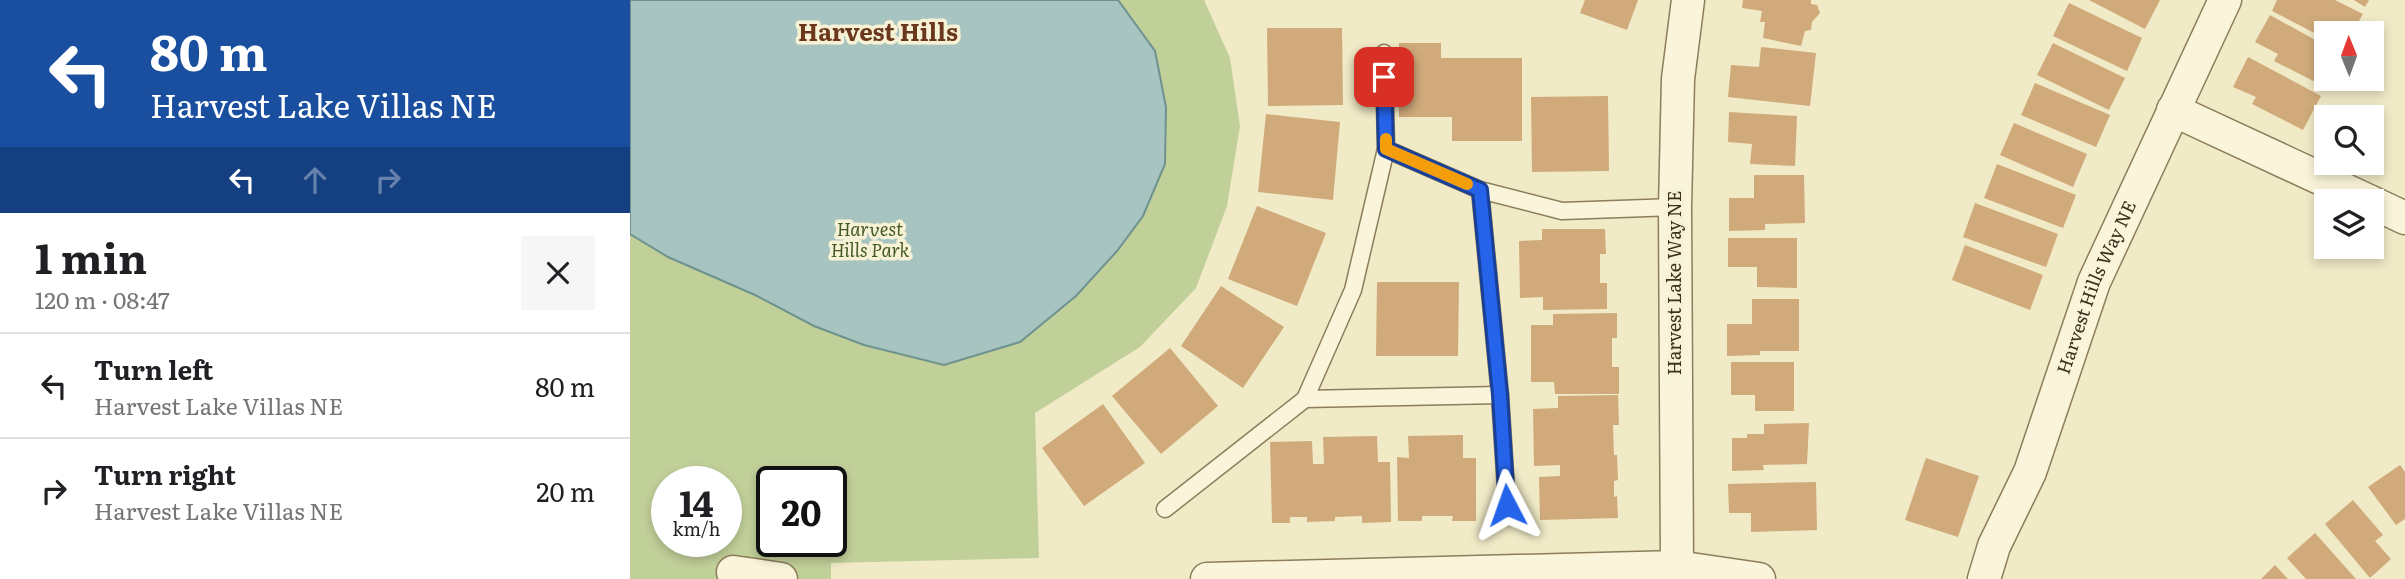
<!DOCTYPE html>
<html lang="en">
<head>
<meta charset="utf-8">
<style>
  :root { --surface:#fff; --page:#f6f6f6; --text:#202124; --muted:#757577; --line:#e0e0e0 }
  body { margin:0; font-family:Literata,serif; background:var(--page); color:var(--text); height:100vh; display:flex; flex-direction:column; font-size:26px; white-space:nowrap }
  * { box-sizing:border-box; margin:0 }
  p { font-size:23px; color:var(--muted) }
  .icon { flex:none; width:38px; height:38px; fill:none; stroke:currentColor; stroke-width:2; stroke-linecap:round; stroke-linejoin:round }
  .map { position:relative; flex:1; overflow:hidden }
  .drawer { display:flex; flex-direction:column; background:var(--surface); width:630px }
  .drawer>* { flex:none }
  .top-card { background:#1a4fa0; color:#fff; overflow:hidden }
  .needle { width:46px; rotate:359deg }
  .controls { position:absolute; left:1684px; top:21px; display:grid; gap:14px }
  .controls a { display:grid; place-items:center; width:70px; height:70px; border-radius:0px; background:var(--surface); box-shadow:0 4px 10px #0003; font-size:35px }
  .speed { position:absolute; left:21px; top:466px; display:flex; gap:14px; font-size:35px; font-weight:700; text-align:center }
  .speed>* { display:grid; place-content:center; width:91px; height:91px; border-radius:50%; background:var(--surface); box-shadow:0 4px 10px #0003; line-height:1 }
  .speed small { font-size:18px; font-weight:400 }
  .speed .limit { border:4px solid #111; border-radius:10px; background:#fff; color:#111 }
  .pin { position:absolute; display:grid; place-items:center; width:60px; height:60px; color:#fff; margin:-30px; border-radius:14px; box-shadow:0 4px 10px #0006 }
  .me { position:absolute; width:77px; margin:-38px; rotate:356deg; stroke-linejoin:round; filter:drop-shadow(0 0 5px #0008) }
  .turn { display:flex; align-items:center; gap:24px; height:147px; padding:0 35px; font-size:32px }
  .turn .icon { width:91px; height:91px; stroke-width:2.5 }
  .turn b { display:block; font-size:49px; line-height:60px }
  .lanes { display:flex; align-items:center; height:66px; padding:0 35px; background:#0003; justify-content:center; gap:35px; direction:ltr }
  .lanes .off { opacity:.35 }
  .round { display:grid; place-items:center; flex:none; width:74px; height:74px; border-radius:0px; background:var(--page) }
  .overview { display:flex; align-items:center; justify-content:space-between; height:119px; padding:0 35px }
  h1 { font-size:42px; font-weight:700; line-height:52px }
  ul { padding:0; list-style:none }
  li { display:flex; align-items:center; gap:21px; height:105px; padding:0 35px; border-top:2px solid var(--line) }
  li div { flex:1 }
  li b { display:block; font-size:26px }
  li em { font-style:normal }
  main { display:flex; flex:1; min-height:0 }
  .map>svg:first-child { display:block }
</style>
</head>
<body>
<main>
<section class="drawer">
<div class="top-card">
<div class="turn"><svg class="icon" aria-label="left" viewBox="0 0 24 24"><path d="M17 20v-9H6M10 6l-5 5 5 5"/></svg><div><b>80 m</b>Harvest Lake Villas NE</div></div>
<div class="lanes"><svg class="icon" aria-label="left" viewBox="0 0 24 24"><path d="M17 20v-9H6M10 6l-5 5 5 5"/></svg><svg class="icon off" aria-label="ahead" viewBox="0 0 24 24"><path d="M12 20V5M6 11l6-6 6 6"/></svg><svg class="icon off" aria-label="right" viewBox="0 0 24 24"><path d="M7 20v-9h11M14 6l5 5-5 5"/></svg></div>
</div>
<div class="overview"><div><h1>1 min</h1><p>120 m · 08:47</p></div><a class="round"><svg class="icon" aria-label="close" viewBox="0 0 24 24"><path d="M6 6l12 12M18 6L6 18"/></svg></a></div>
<ul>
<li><svg class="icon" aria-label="left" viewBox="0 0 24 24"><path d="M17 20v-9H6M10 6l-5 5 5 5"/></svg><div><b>Turn left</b><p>Harvest Lake Villas NE</p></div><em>80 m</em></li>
<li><svg class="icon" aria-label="right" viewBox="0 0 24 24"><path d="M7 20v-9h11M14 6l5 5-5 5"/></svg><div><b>Turn right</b><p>Harvest Lake Villas NE</p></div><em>20 m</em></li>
</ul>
</section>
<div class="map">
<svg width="1775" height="579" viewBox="0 0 1775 579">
  <rect width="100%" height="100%" fill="#f0eac6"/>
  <!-- green -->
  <path fill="#c1cf99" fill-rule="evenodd" d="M0 0H574L600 58 610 126 597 206 566 288 510 347 405 413 409 558 201 563V579H0ZM37 481H96V541H37ZM142 481H201V541H142Z"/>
  <!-- water -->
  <polygon fill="#a8c4c0" stroke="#6e938f" stroke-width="2" points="0,0 488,0 525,51 536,107 535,164 513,216 487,251 446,296 390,342 314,365 234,345 184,326 125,295 38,257 0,234"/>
  <!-- building -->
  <g fill="#d0aa7b">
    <polygon points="955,0 1008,0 997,30 950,13"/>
    <polygon points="1113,0 1181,0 1181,4 1187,5 1190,13 1182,22 1181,30 1175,31 1171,46 1133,38 1135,22 1130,22 1132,11 1112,8"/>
    <polygon points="1459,0 1530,0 1515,29"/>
    <polygon points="1647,0 1705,0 1733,14 1722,33 1696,33 1696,39 1642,11"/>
    <polygon points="1724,0 1739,0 1735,7"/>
    <polygon points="1439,3 1512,38 1497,71 1423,36"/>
    <polygon points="1640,15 1696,46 1696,79 1699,79 1695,87 1644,61 1648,54 1625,42"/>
    <polygon points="637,28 712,28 713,105 638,106"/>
    <polygon points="769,43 811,43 811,58 892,58 892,141 822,141 822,117 769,117"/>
    <polygon points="1423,43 1495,78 1479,110 1407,75"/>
    <polygon points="1131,47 1186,53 1180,106 1098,97 1101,65 1129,67"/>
    <polygon points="1618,57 1691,96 1673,130 1622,104 1626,97 1603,87"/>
    <polygon points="1405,83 1480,115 1466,147 1391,115"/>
    <polygon points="978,96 979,171 902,172 901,97"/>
    <polygon points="1099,112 1167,116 1165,166 1120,164 1122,144 1098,142"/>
    <polygon points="636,114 710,122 703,200 628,192"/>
    <polygon points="1384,123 1457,154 1443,187 1370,155"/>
    <polygon points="1367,164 1446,195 1433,228 1354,198"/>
    <polygon points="1124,175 1174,175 1175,223 1135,224 1135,230 1099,231 1099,198 1124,198"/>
    <polygon points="1345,203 1428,234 1416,267 1333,237"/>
    <polygon points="627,206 696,233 667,306 598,279"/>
    <polygon points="912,229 975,229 976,254 970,254 970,283 977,283 977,309 913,310 913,297 890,298 889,241 912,240"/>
    <polygon points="1098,238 1167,238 1167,288 1127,287 1127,267 1098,267"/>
    <polygon points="1335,245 1413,275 1400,310 1322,280"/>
    <polygon points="747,282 829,282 828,356 746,356"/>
    <polygon points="591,286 654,327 613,388 551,346"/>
    <polygon points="1122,299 1169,299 1169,351 1130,351 1130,355 1097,356 1097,324 1122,324"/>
    <polygon points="987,313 987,338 982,338 982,367 989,367 989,394 925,394 924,382 901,382 901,325 923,325 923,314"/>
    <polygon points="540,348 588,406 531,454 482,396"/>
    <polygon points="1101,362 1164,362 1164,411 1125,411 1125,395 1101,395"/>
    <polygon points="988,395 989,425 983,425 984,455 987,455 988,480 984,481 984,497 987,496 988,518 910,520 909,477 930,476 930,465 904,466 903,409 928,408 928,396"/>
    <polygon points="473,404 515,463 454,506 412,448"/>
    <polygon points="1179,423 1177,464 1133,465 1134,470 1102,471 1102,438 1117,438 1117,434 1134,434 1134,424"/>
    <polygon points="833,435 833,458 846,458 846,521 822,521 823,516 792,516 792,521 768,521 767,457 779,458 778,436"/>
    <polygon points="747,436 748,462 760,462 761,522 732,523 732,516 705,517 705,521 677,522 677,517 660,517 660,523 642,523 640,442 682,441 683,464 694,464 693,437"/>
    <polygon points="1296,458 1349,476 1328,537 1275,520"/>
    <polygon points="1770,465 1775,472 1775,519 1766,525 1738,487"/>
    <polygon points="1186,482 1187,530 1121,532 1121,513 1099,513 1098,484"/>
    <polygon points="1723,500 1753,535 1745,541 1761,559 1740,578 1695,524"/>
    <polygon points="1685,533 1726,579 1676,579 1657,558"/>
    <polygon points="1645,565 1658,579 1631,579"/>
  </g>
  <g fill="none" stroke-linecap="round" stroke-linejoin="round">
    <!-- service casing -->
    <g stroke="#8d7d5b" stroke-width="19">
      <g id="service">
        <polyline points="756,149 850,190 932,211 1045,207"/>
        <polyline points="850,190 870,395 877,505"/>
        <polyline points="675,399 723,290 756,149 754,53"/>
        <polyline points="535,509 675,399 870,395"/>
      </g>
    </g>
    <!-- minor casing -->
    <g stroke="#8d7d5b" stroke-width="35">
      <g id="minor">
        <polyline points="1543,110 1739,201"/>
        <polyline points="1741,202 1775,218"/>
        <polyline points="1047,567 1045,207 1048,79 1058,0"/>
        <polyline points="103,572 151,579"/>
        <polyline points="577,579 1047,567 1129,579"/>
        <path id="s1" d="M1354 579 1364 546 1400 472 1464 282 1595 0"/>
      </g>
    </g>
    <!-- service -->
    <use href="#service" stroke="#faf5da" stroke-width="16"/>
    <!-- minor -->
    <use href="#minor" stroke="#faf5da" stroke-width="32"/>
  </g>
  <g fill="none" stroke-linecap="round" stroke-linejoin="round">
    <!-- route casing -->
    <g stroke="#184099" stroke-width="18">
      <polyline id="route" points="754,77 756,149 850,190 870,395 877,505"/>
    </g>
    <!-- route -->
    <use href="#route" stroke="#2563eb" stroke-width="12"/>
    <!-- slow -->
    <polyline stroke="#f59e0b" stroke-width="12" points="756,139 756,149 837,184"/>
  </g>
  <g text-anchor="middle" stroke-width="7" stroke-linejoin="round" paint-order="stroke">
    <!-- park labels -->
    <g font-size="18" font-style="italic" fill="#455a25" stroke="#f7f2d6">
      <text x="240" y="236">Harvest<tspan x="240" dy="21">Hills Park</tspan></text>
    </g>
    <!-- street labels -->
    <g font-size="18" fill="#3c311f" stroke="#f7f2d6">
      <text transform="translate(1045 283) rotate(-90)" y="6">Harvest Lake Way NE</text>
      <text dy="6" stroke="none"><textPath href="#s1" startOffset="313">Harvest Hills Way NE</textPath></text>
    </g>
    <!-- district labels -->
    <g font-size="24" font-weight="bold" fill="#6b381d" stroke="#f7f2d6">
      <text x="248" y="41">Harvest Hills</text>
    </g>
  </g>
</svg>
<div class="controls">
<a><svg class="needle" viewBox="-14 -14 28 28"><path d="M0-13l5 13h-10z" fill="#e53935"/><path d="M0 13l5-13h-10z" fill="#757577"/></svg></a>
<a><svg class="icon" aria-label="search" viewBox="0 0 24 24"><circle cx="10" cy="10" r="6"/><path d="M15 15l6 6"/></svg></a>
<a><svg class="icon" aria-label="layers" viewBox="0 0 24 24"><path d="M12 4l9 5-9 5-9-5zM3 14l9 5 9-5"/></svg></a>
</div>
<div class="speed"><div>14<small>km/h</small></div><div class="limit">20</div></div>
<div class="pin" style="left:754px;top:77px;background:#d93025"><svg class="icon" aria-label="arrive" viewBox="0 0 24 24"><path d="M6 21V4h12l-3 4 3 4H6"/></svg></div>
<svg class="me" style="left:877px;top:505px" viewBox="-20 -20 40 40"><path d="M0-17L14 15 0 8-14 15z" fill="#2563eb" stroke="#fff" stroke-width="4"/></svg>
</div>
</main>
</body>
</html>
